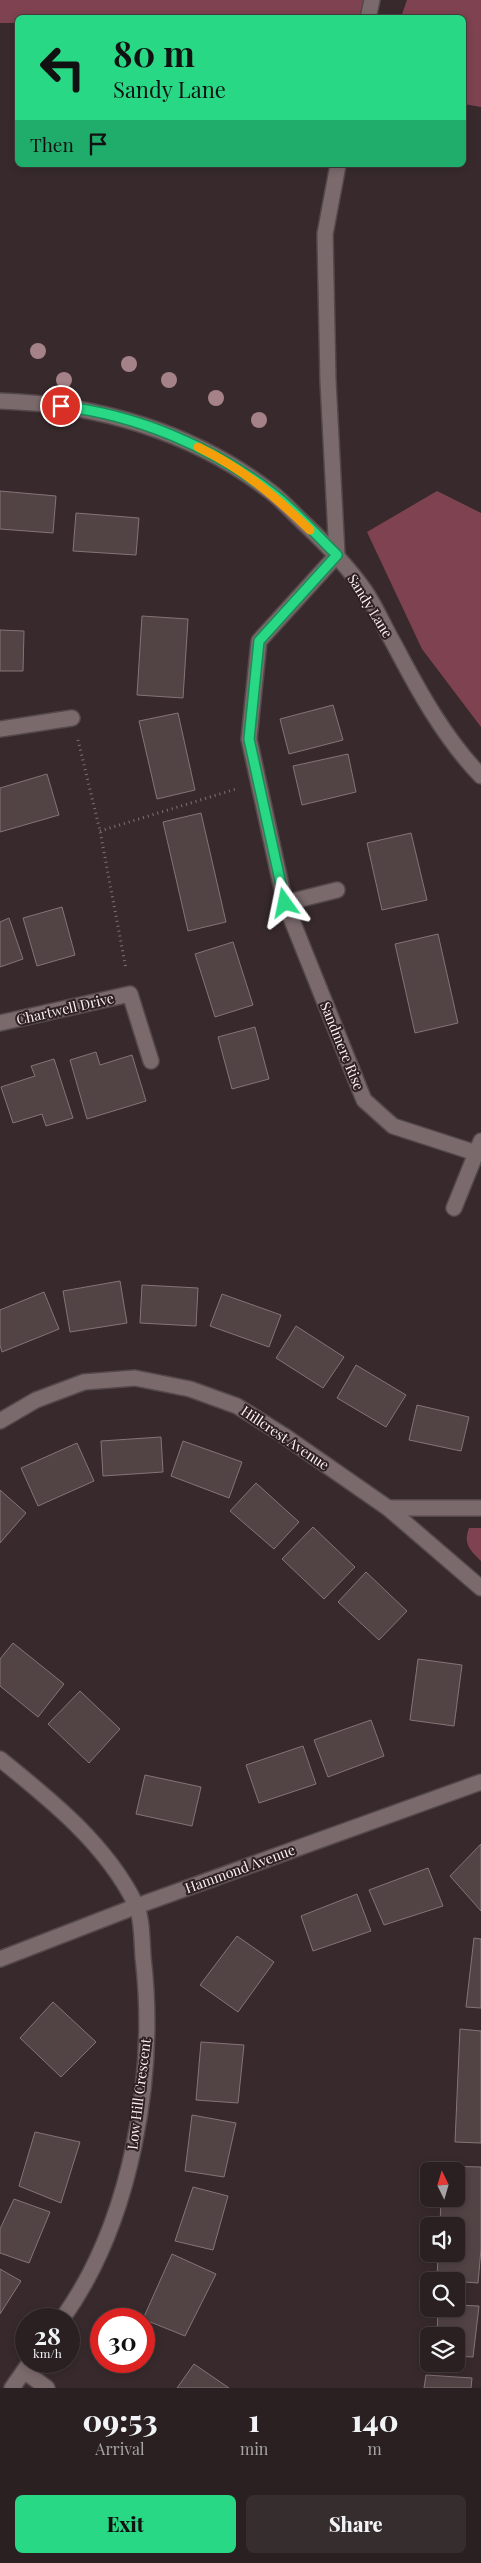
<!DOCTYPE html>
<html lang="en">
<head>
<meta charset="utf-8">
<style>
  :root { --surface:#2a2021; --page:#362d2e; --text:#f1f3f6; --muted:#a5a3a5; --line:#463e3f; --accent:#28d885 }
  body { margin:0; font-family:"Playfair Display",serif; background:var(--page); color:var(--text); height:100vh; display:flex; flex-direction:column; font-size:19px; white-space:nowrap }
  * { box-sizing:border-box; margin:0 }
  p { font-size:16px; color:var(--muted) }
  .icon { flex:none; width:28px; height:28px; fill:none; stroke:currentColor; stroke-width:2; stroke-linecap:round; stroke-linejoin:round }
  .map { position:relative; height:2388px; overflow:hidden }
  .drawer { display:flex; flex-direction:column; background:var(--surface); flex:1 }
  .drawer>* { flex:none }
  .banner { position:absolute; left:15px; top:15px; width:451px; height:152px; border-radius:8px; box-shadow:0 2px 8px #0003,0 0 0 1px var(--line); background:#28d885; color:#111; overflow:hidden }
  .needle { width:32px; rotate:355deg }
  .tools { position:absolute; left:420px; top:2162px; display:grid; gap:10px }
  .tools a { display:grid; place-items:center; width:45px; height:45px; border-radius:8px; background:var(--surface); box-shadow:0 2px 8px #0003,0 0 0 1px var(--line); font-size:25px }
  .speed { position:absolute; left:15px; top:2308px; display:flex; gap:10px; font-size:25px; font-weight:700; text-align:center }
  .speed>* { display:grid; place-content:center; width:65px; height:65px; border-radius:50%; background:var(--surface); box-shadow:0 2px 8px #0003,0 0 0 1px var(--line); line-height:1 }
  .speed small { font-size:12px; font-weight:400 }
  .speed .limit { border:8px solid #d22; background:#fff; color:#111 }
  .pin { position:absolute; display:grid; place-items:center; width:42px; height:42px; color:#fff; margin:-21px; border:2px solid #fff; border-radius:50%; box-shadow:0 1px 5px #0007 }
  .me { position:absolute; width:55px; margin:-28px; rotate:348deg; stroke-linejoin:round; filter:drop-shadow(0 0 4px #0008) }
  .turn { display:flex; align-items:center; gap:18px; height:105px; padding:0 15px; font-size:22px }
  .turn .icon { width:65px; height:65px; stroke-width:2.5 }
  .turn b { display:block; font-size:35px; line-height:42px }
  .then { display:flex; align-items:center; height:48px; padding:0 15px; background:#0003; gap:10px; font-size:19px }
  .eta { display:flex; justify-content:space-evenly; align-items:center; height:85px; text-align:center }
  .eta b { font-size:30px; font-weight:800; line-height:35px }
  .primary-button { display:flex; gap:10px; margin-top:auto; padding:10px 15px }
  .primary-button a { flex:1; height:58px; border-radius:8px; background:var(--accent); color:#111; font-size:20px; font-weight:800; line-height:58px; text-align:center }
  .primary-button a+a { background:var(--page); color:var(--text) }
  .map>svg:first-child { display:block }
</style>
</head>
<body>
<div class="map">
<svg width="481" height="2388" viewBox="0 0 481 2388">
  <rect width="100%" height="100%" fill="#382a2c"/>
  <!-- green -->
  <g fill="#7e4250">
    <polygon points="0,0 364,0 361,17 18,18 17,23 0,23"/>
    <polygon points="407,0 481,0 481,107 464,104 464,18 401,17"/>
    <polygon points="437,491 481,513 481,727 422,649 367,532"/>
    <path d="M469 1528H481V1561C470 1550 463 1544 469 1528Z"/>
  </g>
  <!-- building -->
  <g fill="#524345" stroke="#857477">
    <polygon points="0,491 56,496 53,533 0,529"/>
    <polygon points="76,513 139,518 136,555 73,551"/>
    <polygon points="142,616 188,619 183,698 137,695"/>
    <polygon points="0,630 24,631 23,671 0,671"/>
    <polygon points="333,705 343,740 289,754 280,719"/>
    <polygon points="178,713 195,790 157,799 139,721"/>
    <polygon points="348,754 356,792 302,805 293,766"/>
    <polygon points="47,774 59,815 0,832 0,788"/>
    <polygon points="201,813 226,922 188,931 163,822"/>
    <polygon points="411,833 427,900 382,910 367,843"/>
    <polygon points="62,907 75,955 37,966 23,918"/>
    <polygon points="9,918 23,959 0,967 0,922"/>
    <polygon points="438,934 458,1023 415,1033 395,944"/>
    <polygon points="233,942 253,1005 215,1017 195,954"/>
    <polygon points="255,1027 269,1079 232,1089 218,1037"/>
    <polygon points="96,1052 100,1065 132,1055 146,1101 87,1119 70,1060"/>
    <polygon points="54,1059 73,1118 46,1126 42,1114 13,1123 1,1087 35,1076 31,1066"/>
    <polygon points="120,1281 127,1323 70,1332 63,1291"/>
    <polygon points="142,1285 198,1288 196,1326 140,1323"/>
    <polygon points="44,1292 59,1329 2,1352 0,1345 0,1310"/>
    <polygon points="222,1294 281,1315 269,1347 210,1326"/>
    <polygon points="296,1326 344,1357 323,1388 276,1358"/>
    <polygon points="356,1365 406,1395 386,1427 337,1398"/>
    <polygon points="417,1405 469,1417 461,1451 409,1440"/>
    <polygon points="161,1437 163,1472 103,1476 101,1441"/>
    <polygon points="183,1441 242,1462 229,1498 171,1476"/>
    <polygon points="77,1443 94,1481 38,1506 21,1468"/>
    <polygon points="256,1483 299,1522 274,1549 230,1511"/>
    <polygon points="0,1490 26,1513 0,1543"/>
    <polygon points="313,1527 355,1567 324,1599 282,1559"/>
    <polygon points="366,1572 407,1611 379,1640 338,1602"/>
    <polygon points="13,1643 64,1684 38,1717 0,1686 0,1659"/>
    <polygon points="418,1659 462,1665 454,1726 410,1720"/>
    <polygon points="80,1691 120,1729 89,1763 48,1724"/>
    <polygon points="371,1720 384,1756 328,1777 314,1740"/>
    <polygon points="303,1746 316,1784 259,1803 246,1765"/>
    <polygon points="145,1775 201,1787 192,1826 136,1814"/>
    <polygon points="481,1844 481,1911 450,1876"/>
    <polygon points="428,1868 443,1906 384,1925 369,1890"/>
    <polygon points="357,1894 371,1931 313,1951 301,1916"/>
    <polygon points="237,1936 274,1962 238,2012 200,1985"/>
    <polygon points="474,1938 481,1939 481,2008 466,2007"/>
    <polygon points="53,2002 96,2042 61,2077 20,2038"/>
    <polygon points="460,2029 481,2031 481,2143 455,2142"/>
    <polygon points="201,2042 244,2045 238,2103 196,2100"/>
    <polygon points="192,2115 236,2123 224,2177 185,2171"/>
    <polygon points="35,2132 80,2142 61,2203 19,2186"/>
    <polygon points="442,2166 481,2167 481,2249 478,2283 437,2280 438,2254 456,2254 456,2226 440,2226 441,2199 456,2199 456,2171 442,2171"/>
    <polygon points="193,2187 228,2196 213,2250 175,2241"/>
    <polygon points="14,2199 50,2212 29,2263 0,2253 0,2229"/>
    <polygon points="172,2254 216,2274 185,2336 143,2319"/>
    <polygon points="0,2269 21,2281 0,2314"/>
    <polygon points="456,2305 479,2306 473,2357 456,2356 456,2336 437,2336 438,2309 456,2309"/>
    <polygon points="194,2364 229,2388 177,2388"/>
    <polygon points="426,2375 472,2378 471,2388 424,2388"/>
  </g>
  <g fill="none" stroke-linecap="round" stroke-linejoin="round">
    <!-- service casing -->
    <g stroke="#54484a" stroke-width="18">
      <g id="service">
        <polyline points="368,18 372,0"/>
        <polyline points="337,555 328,381 325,234 338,165"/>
      </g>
    </g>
    <!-- minor casing -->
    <g stroke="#54484a" stroke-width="18">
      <g id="minor">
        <path d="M0 401C97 404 194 432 271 492 284 502 295 515 307 526 328 546 348 567 365 591 376 607 384 627 394 644 418 690 445 739 481 776"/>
        <polyline points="337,555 259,641 249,739 285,903 364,1100 393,1126 476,1153"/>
        <polyline points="0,729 72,718"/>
        <polyline points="285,903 337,890"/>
        <polyline points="0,1023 130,994 151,1061"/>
        <polyline points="454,1208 481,1141"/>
        <polyline points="0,1421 36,1400 84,1382 135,1378 190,1389 237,1406 283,1435 388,1508 481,1588"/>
        <polyline points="388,1508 481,1508"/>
        <path d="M0 1759C51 1800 107 1845 136 1905 142 1916 142 1943 143 1957 157 2074 132 2222 62 2319"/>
        <polyline points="0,1959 137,1906 481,1782"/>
        <polyline points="24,2371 47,2388"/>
        <polyline points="12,2388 31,2361"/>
      </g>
    </g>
    <!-- path -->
    <g stroke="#7e7173" stroke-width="3" stroke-dasharray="1 4" stroke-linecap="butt">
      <polyline points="78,740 100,831 126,969"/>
      <polyline points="100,831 236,789"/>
    </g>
    <!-- service -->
    <use href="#service" stroke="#7b6a6c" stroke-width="15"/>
    <!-- minor -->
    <use href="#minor" stroke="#7b6a6c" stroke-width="15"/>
  </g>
  <!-- trees -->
  <g fill="#a58288">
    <circle cx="38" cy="351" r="8"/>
    <circle cx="129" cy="364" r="8"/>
    <circle cx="64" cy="380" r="8"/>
    <circle cx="169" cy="380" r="8"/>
    <circle cx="216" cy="398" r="8"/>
    <circle cx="259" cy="420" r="8"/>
  </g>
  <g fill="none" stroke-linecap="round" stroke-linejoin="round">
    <!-- route casing -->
    <g stroke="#1a8c56" stroke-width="12">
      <path id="route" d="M61 406C137 415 210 446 271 492 295 510 316 535 337 555L259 641 249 739 285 903"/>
    </g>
    <!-- route -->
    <use href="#route" stroke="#28d885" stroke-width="9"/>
    <!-- slow -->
    <path stroke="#f59e0b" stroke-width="9" d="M198 447C243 469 274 495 310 530"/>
  </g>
  <g text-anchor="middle" stroke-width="4" stroke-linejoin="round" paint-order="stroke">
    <!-- street labels -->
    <g font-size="14" fill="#fbf1f3" stroke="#2e2023">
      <text transform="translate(370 606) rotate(58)" y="5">Sandy Lane</text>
      <text transform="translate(65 1009) rotate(-13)" y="5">Chartwell Drive</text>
      <text transform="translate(342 1046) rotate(68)" y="5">Sandmere Rise</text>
      <text transform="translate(285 1438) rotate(34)" y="5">Hillcrest Avenue</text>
      <text transform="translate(240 1869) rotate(-20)" y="5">Hammond Avenue</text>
      <text transform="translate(139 2094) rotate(-83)" y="5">Low Hill Crescent</text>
    </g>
  </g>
</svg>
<div class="tools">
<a><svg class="needle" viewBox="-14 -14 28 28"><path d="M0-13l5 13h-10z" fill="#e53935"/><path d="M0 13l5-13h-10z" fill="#a5a3a5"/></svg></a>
<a><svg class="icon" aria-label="sound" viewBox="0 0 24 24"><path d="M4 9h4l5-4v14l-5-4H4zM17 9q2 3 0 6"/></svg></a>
<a><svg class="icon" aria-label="search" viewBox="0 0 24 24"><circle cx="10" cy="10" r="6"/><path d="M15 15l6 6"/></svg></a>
<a><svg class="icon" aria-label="layers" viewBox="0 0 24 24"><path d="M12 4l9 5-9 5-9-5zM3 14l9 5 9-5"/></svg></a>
</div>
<div class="speed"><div>28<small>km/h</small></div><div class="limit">30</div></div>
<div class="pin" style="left:61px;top:406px;background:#d93025"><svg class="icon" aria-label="arrive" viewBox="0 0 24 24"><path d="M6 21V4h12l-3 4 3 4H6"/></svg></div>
<svg class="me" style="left:285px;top:903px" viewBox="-20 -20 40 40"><path d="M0-17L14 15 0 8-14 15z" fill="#28d885" stroke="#fff" stroke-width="4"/></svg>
<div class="banner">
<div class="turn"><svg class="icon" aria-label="left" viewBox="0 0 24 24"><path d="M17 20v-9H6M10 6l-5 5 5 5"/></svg><div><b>80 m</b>Sandy Lane</div></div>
<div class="then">Then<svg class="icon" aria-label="arrive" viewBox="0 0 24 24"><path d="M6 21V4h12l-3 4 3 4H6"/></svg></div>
</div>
</div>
<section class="drawer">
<div class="eta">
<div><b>09:53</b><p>Arrival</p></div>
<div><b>1</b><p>min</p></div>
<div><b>140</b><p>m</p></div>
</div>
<div class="primary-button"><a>Exit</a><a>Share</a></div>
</section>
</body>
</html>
